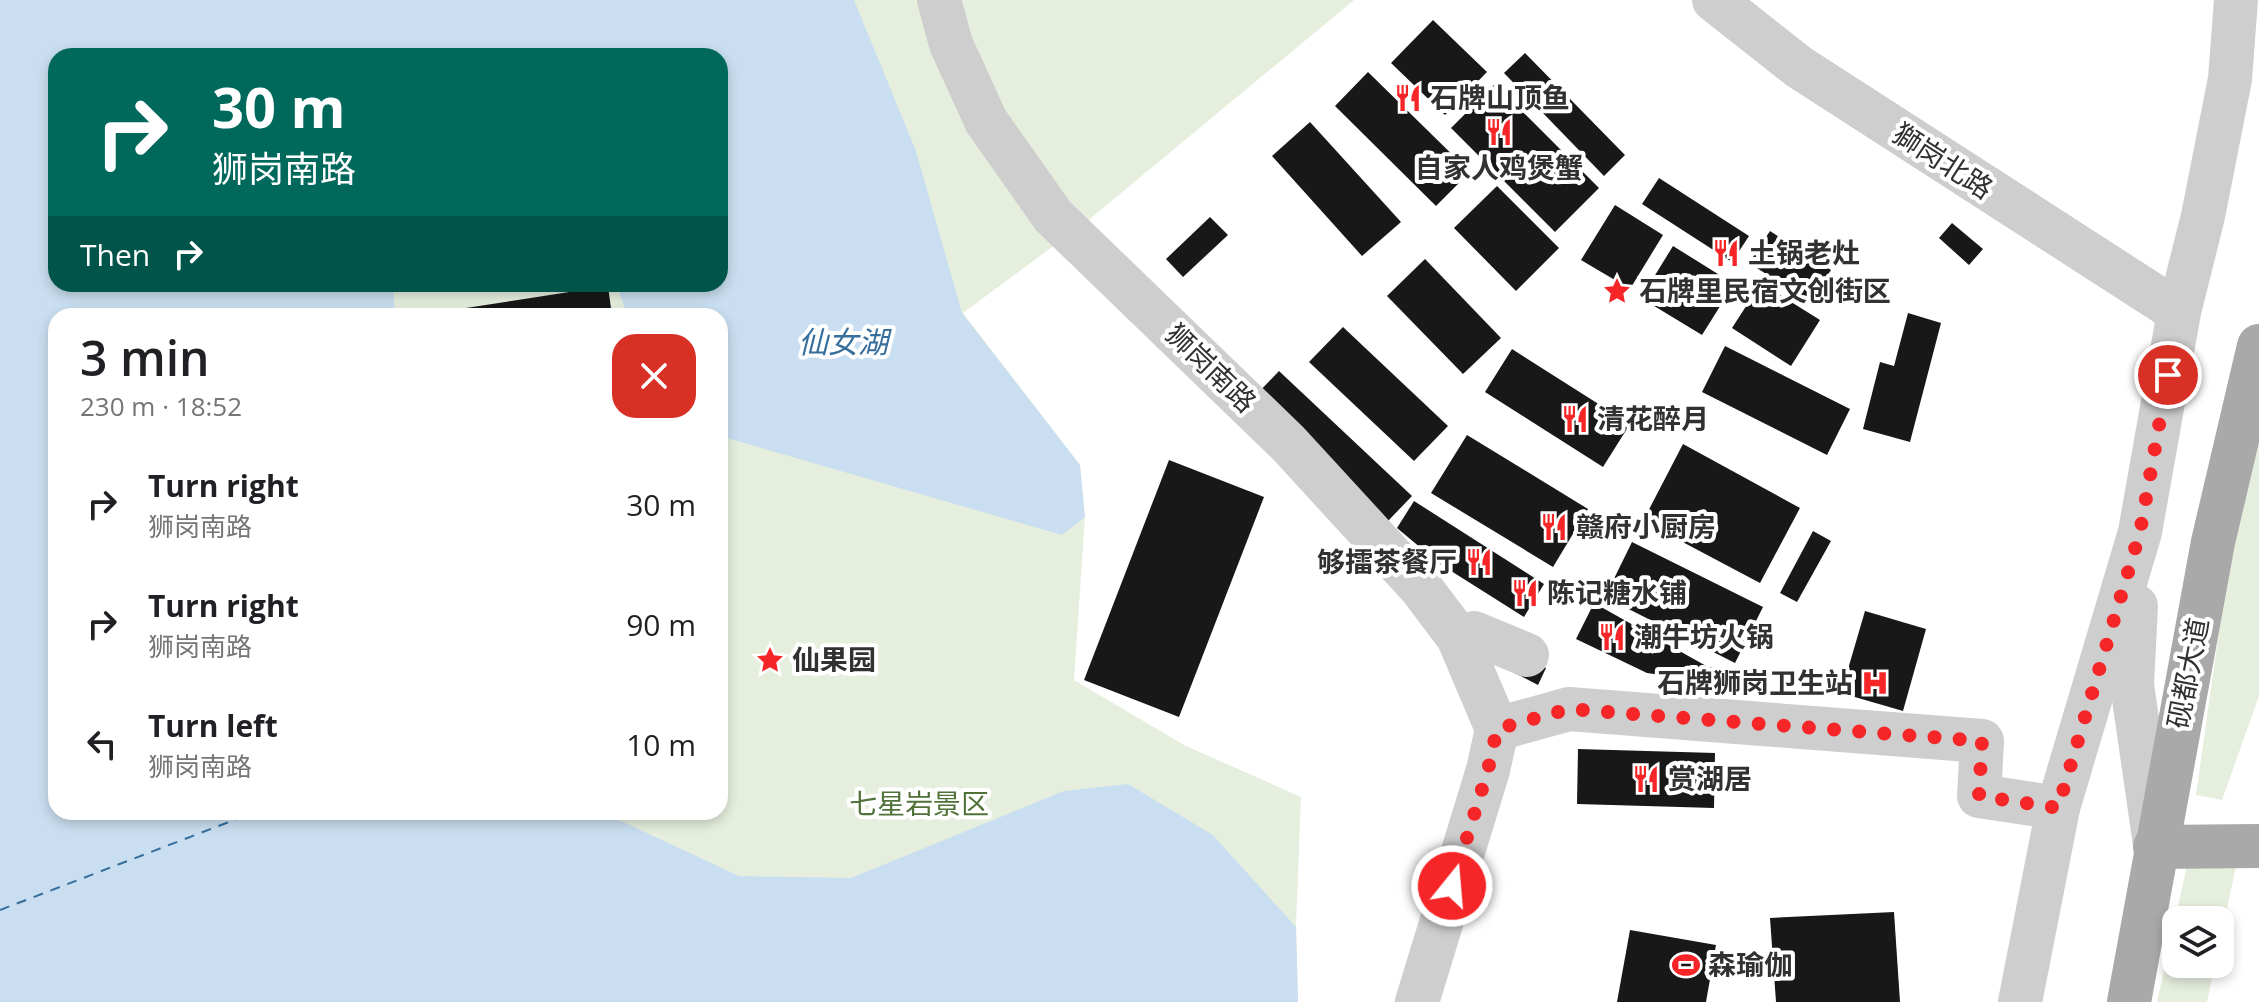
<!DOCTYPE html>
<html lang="en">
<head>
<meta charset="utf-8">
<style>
  :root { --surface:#fff; --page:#f6f6f6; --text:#202124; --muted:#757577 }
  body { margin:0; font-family:"Open Sans","Noto Sans SC",sans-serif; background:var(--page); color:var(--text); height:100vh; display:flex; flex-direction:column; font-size:30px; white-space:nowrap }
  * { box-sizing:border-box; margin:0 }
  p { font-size:26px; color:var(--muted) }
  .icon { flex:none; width:44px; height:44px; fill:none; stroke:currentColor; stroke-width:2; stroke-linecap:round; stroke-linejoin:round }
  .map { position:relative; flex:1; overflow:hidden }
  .panel { position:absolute; left:48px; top:308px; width:680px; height:512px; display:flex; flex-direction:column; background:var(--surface); border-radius:24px; box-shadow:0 4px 12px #0003 }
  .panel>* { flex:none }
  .guide { position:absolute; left:48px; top:48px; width:680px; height:244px; border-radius:24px; box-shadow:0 4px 12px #0003; background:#00695c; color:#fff; overflow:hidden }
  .fabs { position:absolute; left:2162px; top:906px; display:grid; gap:16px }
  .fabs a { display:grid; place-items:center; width:72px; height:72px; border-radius:16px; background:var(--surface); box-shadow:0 4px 12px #0003; font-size:40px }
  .pin { position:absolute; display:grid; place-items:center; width:68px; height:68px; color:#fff; margin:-34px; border:4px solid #fff; border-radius:50%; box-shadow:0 2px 8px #0007 }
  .me { position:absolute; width:88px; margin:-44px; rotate:17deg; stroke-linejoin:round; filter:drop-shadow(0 0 6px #0008) }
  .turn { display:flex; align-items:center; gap:28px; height:168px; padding:0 32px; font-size:36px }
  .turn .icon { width:104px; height:104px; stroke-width:2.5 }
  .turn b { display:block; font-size:56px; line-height:68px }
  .then { display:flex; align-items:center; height:76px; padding:0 32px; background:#0003; gap:16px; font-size:30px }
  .round { display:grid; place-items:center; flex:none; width:84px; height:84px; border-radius:24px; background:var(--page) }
  .overview { display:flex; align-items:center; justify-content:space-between; height:136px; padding:0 32px }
  h1 { font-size:48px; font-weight:600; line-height:60px }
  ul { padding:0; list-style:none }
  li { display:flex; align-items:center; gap:24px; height:120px; padding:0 32px }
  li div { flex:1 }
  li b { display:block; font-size:30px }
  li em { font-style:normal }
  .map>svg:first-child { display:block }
</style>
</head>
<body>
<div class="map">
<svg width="2259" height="1002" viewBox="0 0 2259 1002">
  <rect width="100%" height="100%" fill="#fff"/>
  <!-- green -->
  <g fill="#e6efde" fill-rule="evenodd">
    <path d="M0 0H1354L1091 218 963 313 1080 465 1085 517 1074 680 1184 745 1301 797 1296 927 1298 1002H0ZM56 56H720V284H56ZM56 316H720V812H56Z"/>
    <polygon points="2259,419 2259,696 2222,800 2196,795 2231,546"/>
    <polygon points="2188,861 2237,862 2220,940 2220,920 2176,920 2176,964 2215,964 2207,1002 2157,1002"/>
  </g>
  <!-- water -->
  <polygon fill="#c9def0" points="0,0 854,0 916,151 962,313 1080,465 1085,517 1062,535 720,436 720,316 628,316 616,284 720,284 720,56 56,56 56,284 393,284 395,316 56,316 56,812 602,812 739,876 851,878 1064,791 1128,784 1213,835 1296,927 1298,1002 0,1002"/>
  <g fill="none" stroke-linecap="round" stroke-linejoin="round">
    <!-- ferry -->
    <polyline stroke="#366e9c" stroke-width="2" stroke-dasharray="10 8" stroke-linecap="butt" points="0,910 255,812"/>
  </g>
  <!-- building -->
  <g fill="#181818">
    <polygon points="1433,20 1487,72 1445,115 1391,63"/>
    <polygon points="1525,53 1625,155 1604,176 1504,73"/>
    <polygon points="1368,72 1470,172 1436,206 1335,106"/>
    <polygon points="1495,84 1599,188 1555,232 1451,128"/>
    <polygon points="1310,122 1401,222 1362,256 1272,156"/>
    <polygon points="1659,178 1749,236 1732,262 1642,204"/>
    <polygon points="1497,186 1559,248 1516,291 1454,228"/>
    <polygon points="1615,205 1663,235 1630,289 1581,260"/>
    <polygon points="1210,217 1228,235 1183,277 1166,259"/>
    <polygon points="1952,223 1983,249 1969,265 1939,238"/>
    <polygon points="1770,231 1831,270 1810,302 1749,263"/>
    <polygon points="1673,246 1734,284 1702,335 1641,298"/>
    <polygon points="1425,259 1501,338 1463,374 1387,296"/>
    <polygon points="1761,283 1820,320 1791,366 1732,328"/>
    <polygon points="608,286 612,316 427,316 427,314"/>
    <polygon points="1908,313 1941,323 1910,442 1863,429 1880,362 1894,366"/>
    <polygon points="1343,327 1448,426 1414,461 1309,362"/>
    <polygon points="1725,346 1850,409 1827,455 1702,392"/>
    <polygon points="1512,349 1630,424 1603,467 1485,392"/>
    <polygon points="1279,371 1412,496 1388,521 1256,395"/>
    <polygon points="1467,435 1588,509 1553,567 1431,493"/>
    <polygon points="1683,444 1800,508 1760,583 1643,521"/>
    <polygon points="1169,460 1264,497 1179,717 1084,680"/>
    <polygon points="1414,501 1544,584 1524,617 1440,564 1397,528"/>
    <polygon points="1813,531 1831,541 1797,602 1780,593"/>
    <polygon points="1632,542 1763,607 1735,663 1605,597"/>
    <polygon points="1594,603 1708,667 1740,672 1739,686 1647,673 1576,639"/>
    <polygon points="1865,611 1926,629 1903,711 1841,693"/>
    <polygon points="1504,647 1546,668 1538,685 1495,663"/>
    <polygon points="1578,749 1715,753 1714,808 1577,804"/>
    <polygon points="1894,912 1900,1002 1776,1002 1770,918"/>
    <polygon points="1630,930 1716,945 1706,1002 1617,1002"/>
  </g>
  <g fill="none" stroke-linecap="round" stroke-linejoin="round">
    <!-- minor -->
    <g stroke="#cecece" stroke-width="44">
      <polyline points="939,0 951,44 986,121 1053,216 1288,443 1421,588 1458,637 1497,729 1488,770 1417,1002"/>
      <polyline points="1714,0 1799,67 2179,312"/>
      <polyline points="2136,606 2132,685 2155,844"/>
      <polyline points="1458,637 1474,633 1527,655"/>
      <polyline points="1497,729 1569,709 1982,741 1979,796 2058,808"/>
      <polyline points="2020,1002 2058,808 2140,532 2179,312 2203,216 2230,79 2236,0"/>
    </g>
    <!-- major -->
    <g stroke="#a9a9a9" stroke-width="44">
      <polyline points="2155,847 2259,846"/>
      <polyline points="2129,1002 2213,542 2259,346"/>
    </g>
  </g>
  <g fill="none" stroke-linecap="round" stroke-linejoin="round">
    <!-- route -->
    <polyline stroke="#f62527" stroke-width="14" stroke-dasharray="0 25.2" points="1452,886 1488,770 1497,729 1569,709 1982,741 1979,796 2058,808 2140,532 2168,375"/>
  </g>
  <!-- icons -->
  <defs>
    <g id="restaurant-bare" transform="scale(2.16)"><path d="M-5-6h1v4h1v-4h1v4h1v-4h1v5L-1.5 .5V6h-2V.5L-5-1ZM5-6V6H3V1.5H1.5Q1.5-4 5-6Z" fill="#f62527" stroke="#fff" stroke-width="2.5" paint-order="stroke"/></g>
    <g id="sight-bare" transform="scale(2.16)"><path d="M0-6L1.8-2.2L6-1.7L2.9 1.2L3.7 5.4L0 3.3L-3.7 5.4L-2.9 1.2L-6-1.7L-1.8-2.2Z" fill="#f62527" stroke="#fff" stroke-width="2.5" paint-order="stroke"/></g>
    <g id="hospital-bare" transform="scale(2.16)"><path d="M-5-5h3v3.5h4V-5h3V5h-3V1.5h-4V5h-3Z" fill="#f62527" stroke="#fff" stroke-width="2.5" paint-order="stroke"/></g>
    <g id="stadium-bare" transform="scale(2.16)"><path d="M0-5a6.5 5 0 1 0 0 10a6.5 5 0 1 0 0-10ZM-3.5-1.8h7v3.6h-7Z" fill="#f62527" stroke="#fff" stroke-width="2.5" paint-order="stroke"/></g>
  </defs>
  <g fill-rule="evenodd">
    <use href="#restaurant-bare" x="1408" y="98"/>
    <use href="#restaurant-bare" x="1499" y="132"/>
    <use href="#restaurant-bare" x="1726" y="253"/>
    <use href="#sight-bare" x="1617" y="291"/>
    <use href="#restaurant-bare" x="1575" y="419"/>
    <use href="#restaurant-bare" x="1554" y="527"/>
    <use href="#restaurant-bare" x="1479" y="562"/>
    <use href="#restaurant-bare" x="1525" y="593"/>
    <use href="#restaurant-bare" x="1612" y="637"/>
    <use href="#sight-bare" x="770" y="660"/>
    <use href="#hospital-bare" x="1875" y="683"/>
    <use href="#restaurant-bare" x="1646" y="779"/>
    <use href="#stadium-bare" x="1686" y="965"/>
  </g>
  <g text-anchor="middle" stroke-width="8" stroke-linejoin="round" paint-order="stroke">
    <!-- poi labels -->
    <g font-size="28" font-weight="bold" fill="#313131" stroke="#fff" text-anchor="start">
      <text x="1430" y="108">石牌山顶鱼</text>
      <text x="1499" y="178" text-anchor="middle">自家人鸡煲蟹</text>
      <text x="1748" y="263">土锅老灶</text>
      <text x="1639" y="301">石牌里民宿文创街区</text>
      <text x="1597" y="429">清花醉月</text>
      <text x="1576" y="537">赣府小厨房</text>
      <text x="1457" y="572" text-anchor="end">够擂茶餐厅</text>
      <text x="1547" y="603">陈记糖水铺</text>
      <text x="1634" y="647">潮牛坊火锅</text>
      <text x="792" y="670">仙果园</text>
      <text x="1853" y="693" text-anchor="end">石牌狮岗卫生站</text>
      <text x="1668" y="789">赏湖居</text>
      <text x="1708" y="975">森瑜伽</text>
    </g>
    <!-- street labels -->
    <g font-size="28" fill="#313131" stroke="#fff">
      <text transform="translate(1943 161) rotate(33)" y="10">獅岗北路</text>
      <text transform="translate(1211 368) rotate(44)" y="10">狮岗南路</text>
      <text transform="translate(2188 673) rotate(-79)" y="10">砚都大道</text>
    </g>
    <!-- park labels -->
    <g font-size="28" fill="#507239" stroke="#fff">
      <text x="919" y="814">七星岩景区</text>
    </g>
    <!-- water labels -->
    <g font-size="30" font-style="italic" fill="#366e9c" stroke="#fff">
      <text x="843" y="353">仙女湖</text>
    </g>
  </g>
</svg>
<div class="fabs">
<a><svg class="icon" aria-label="layers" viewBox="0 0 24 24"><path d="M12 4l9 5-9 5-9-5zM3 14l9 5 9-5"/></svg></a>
</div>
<div class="pin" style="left:2168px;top:375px;background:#d93025"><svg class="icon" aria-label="arrive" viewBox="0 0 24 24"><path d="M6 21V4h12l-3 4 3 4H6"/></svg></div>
<svg class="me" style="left:1452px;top:886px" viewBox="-20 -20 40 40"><circle r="17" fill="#f62527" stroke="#fff" stroke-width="3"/><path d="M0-11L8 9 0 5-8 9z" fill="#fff"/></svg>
<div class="guide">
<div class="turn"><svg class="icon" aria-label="right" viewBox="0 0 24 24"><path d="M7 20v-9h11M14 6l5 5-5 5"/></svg><div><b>30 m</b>狮岗南路</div></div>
<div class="then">Then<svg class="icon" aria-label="right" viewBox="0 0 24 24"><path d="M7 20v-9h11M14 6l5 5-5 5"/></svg></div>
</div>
<section class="panel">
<div class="overview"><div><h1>3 min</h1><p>230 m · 18:52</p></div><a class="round" style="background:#d93025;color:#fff"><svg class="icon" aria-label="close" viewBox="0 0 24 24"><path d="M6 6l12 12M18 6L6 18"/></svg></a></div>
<ul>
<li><svg class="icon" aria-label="right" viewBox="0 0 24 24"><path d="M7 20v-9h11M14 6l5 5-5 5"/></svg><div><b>Turn right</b><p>狮岗南路</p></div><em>30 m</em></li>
<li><svg class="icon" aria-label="right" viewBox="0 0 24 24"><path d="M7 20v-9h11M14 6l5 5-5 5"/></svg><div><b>Turn right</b><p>狮岗南路</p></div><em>90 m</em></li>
<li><svg class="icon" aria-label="left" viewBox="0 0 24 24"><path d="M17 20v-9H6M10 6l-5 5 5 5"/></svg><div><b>Turn left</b><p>狮岗南路</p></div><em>10 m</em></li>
</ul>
</section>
</div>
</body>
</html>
